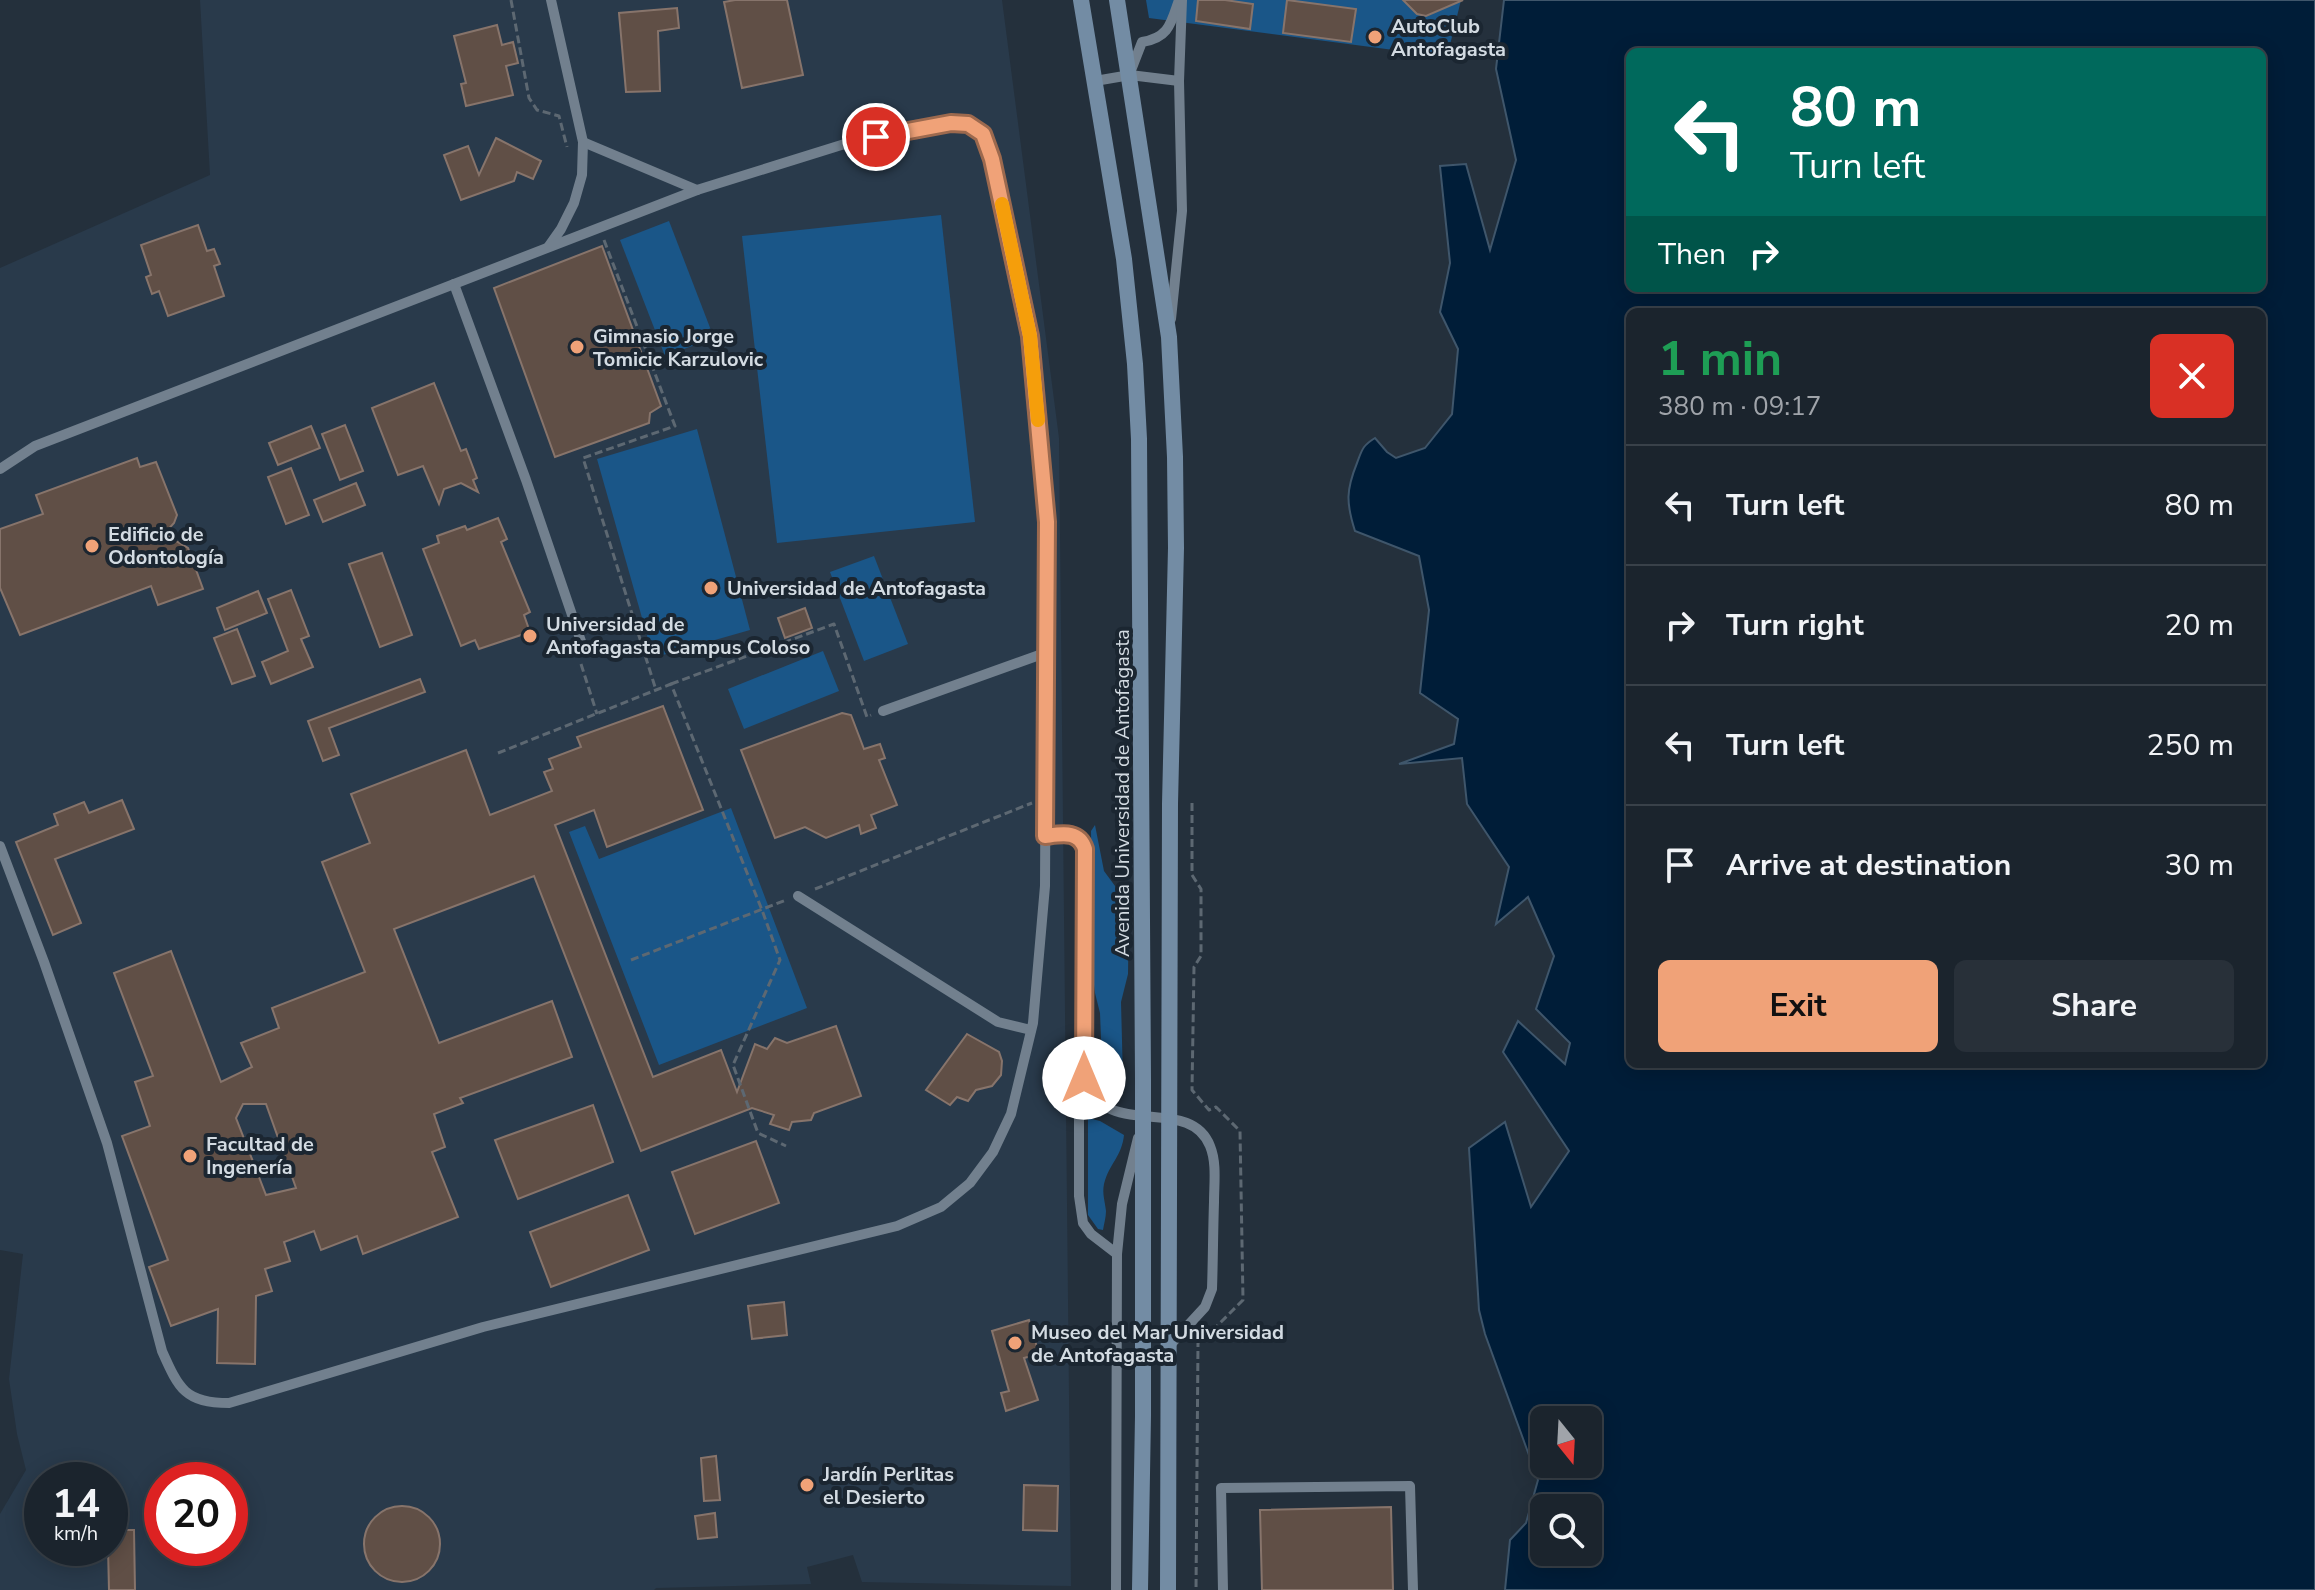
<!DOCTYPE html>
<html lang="en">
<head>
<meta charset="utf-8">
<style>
  :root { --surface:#1b242d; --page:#283039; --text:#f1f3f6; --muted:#a0a4aa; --line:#394149; --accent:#f0a278 }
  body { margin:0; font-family:"Nunito Sans",sans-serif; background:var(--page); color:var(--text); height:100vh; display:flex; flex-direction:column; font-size:30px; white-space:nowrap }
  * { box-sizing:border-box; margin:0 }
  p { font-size:26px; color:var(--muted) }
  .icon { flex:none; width:44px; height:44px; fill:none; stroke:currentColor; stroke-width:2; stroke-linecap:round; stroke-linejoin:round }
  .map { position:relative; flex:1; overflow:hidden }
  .sheet { position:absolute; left:1626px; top:308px; width:640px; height:760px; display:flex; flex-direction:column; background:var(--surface); border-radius:12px; box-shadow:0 4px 20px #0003,0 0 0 2px var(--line) }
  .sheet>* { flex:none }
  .banner { position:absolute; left:1626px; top:48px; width:640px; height:244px; border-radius:12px; box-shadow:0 4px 20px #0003,0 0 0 2px var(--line); background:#00695c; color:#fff; overflow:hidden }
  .needle { width:52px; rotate:162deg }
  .controls { position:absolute; left:1530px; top:1406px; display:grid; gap:16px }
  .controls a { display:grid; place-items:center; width:72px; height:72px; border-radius:12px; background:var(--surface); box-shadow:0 4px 20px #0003,0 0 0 2px var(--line); font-size:40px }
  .speed { position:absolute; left:24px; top:1462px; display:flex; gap:16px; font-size:40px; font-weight:700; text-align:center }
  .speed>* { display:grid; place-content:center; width:104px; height:104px; border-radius:50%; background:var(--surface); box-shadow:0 4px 20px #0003,0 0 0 2px var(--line); line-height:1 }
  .speed small { font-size:20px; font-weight:400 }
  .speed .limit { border:12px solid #d22; background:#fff; color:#111 }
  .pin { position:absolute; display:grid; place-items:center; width:68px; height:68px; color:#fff; margin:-34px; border:4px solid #fff; border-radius:50%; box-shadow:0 2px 8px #0007 }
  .me { position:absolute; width:88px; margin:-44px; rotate:0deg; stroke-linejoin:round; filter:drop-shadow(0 0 6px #0008) }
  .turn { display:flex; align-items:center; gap:28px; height:168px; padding:0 32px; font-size:36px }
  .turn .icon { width:104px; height:104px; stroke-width:2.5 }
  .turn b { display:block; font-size:56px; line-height:68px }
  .then { display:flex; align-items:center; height:76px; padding:0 32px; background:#0003; gap:16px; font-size:30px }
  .round { display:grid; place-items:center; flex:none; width:84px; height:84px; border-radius:12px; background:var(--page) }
  .head { display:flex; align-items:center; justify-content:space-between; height:136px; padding:0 32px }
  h1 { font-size:48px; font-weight:700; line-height:60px; color:#1e9e55 }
  .action { display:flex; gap:16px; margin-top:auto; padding:16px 32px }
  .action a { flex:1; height:92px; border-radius:12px; background:var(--accent); color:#111; font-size:32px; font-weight:700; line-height:92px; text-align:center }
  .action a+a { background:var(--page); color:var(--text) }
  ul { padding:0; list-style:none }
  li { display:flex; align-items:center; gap:24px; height:120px; padding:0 32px; border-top:2px solid var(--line) }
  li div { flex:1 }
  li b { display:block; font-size:30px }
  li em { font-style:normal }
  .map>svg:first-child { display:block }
</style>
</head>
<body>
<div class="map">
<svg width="2315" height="1590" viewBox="0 0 2315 1590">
  <rect width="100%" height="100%" fill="#24303c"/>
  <!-- built -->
  <path fill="#293a4b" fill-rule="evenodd" d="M200 0H1002L1059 438 1071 1586 862 1582 853 1555 807 1567 811 1584 656 1588 654 1590H0V1514L26 1470 17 1434 9 1379 23 1254 0 1250V268L210 175ZM42 1480H110V1548H42ZM162 1480H230V1548H162Z"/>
  <!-- green -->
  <g fill="#1a5688">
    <polygon points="1146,0 1461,0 1447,57 1149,18"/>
    <polygon points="941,215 975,522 777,543 742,236"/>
    <polygon points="669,221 714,338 665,356 620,240"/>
    <polygon points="697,429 750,630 659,656 650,646 597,459"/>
    <polygon points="874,556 908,644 864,661 830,572"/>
    <polygon points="823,651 839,691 744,729 728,689"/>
    <polygon points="731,808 807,1008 659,1065 569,832 585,826 599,859"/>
    <polygon points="1095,825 1104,871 1129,905 1128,974 1121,1002 1123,1079 1118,1093 1111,1095 1103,1088 1100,1013 1095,993 1093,977 1091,831"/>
    <path d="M1088 1118 1100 1121 1124 1135C1122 1156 1109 1164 1104 1184 1102 1194 1105 1201 1106 1211 1106 1217 1104 1224 1103 1230L1098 1229 1088 1215Z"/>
  </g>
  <!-- water -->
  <path fill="#001d38" stroke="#3f566b" stroke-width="2" fill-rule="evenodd" d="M1504 0H2315V1590H1505L1510 1540 1526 1523 1538 1480 1485 1334 1479 1310 1469 1148 1505 1122 1531 1207 1569 1151 1503 1052 1518 1021 1565 1064 1570 1043 1536 1009 1554 956 1528 897 1496 924 1509 867 1467 804 1462 758 1399 764 1454 744 1458 719 1420 693 1429 610 1419 556 1355 531C1346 503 1346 490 1357 463 1362 450 1362 446 1375 438L1387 452 1396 458 1425 448 1452 414 1458 349 1440 312 1450 263 1440 166 1466 164 1490 250 1516 160 1496 69ZM1630 52H2262V288H1630ZM1630 312H2262V1064H1630ZM1544 1420H1588V1464H1544ZM1544 1508H1588V1552H1544Z"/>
  <!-- building -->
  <g fill="#604f46" stroke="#87746b" stroke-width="2" fill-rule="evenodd">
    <polygon points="735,0 787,0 803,75 742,88 724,2"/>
    <polygon points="1198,0 1225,0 1253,4 1250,29 1196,21"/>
    <polygon points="1287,0 1356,9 1351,42 1283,33"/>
    <polygon points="1403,0 1463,0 1426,16 1417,14"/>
    <polygon points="677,8 679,28 658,31 660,91 626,92 619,13"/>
    <polygon points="497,25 502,45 513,42 518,63 506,66 513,95 466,106 461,84 466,83 454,36"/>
    <polygon points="496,138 541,161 533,179 517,172 514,181 461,200 444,155 468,146 479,175"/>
    <polygon points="198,225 207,251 214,249 220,264 214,266 224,296 168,316 159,291 152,294 146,277 151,275 141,245"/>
    <polygon points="602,246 661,406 650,413 649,423 555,457 494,288"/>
    <polygon points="434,383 461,451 466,449 477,478 473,480 478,492 461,483 444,489 439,504 423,466 398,475 372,408"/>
    <polygon points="345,425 363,471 340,480 322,434"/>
    <polygon points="311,426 320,448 278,465 269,443"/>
    <polygon points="137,458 140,467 156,462 177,515 174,523 164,534 188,548 203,589 158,605 151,586 20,635 0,588 0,529 43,514 36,495"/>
    <polygon points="291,468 309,515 286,524 268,477"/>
    <polygon points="356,483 365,505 323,522 314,500"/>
    <polygon points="498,518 507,539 501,542 530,612 524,615 530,632 479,649 475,640 461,646 423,549 439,543 437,536 465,526 467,530"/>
    <polygon points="382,553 412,635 380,647 349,564"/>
    <polygon points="291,590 309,636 301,639 313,667 271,684 262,662 288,651 268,599"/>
    <polygon points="258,591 267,613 225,630 217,608"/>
    <polygon points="805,608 812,628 785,638 778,618"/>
    <polygon points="237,629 255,676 232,684 214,638"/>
    <polygon points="420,679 425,692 329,728 339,755 323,761 308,721"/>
    <path d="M663 706 703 810 607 847 594 810 555 825 653 1077 721 1050 737 1092 755 1044 767 1049 775 1038 787 1043 836 1026 861 1096 814 1113 811 1120 792 1122 789 1130 770 1124 774 1115 752 1108 641 1151 534 876 394 929 439 1043 552 1001 572 1057 460 1098 463 1103 434 1114 445 1147 432 1152 458 1217 363 1254 357 1236 321 1250 314 1231 284 1242 290 1261 265 1269 272 1291 256 1296 255 1364 217 1363 218 1309 171 1326 149 1267 168 1260 122 1136 150 1126 135 1082 153 1076 114 973 171 951 221 1082 252 1067 241 1043 279 1028 272 1008 365 972 322 862 370 843 351 794 466 750 490 815 552 791 544 772 553 769 549 759 581 747 577 737ZM243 1104H266L296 1188 266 1195 236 1118Z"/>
    <polygon points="842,713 851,715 864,749 880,744 885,758 879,760 897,805 871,815 876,828 861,834 859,825 826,838 805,827 775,838 741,750"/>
    <polygon points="122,800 134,829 55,859 81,923 53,935 16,842 58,825 54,814 84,802 89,813"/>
    <polygon points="967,1034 999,1052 1002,1061 1001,1075 992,1086 976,1090 968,1101 957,1097 950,1105 926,1090"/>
    <polygon points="593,1105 613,1162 518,1199 495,1140"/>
    <polygon points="756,1141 779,1203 695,1234 672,1172"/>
    <polygon points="628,1195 649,1250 551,1287 530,1232"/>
    <polygon points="784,1302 787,1335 752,1339 748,1306"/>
    <polygon points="1029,1320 1039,1354 1024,1358 1038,1400 1006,1411 1001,1393 1009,1391 992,1331"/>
    <polygon points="716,1456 720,1500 704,1501 701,1458"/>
    <polygon points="1024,1485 1058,1486 1057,1531 1023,1530"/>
    <circle cx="402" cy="1544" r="38"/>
    <polygon points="1391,1507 1393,1590 1262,1590 1260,1510"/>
    <polygon points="715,1513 717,1537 698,1539 695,1516"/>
    <polygon points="110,1530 134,1530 135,1590 109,1590 108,1548 110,1548"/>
  </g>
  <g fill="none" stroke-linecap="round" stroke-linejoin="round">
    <!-- path -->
    <g stroke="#5d6872" stroke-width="3" stroke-dasharray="8 4" stroke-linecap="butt">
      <polyline points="511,0 529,98 537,110 559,116 567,147"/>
      <polyline points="604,240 675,426 583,458 656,690"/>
      <polyline points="581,664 597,714"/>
      <polyline points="671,684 834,624 867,717 871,715"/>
      <polyline points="498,753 671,684 762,910 780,960 733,1065 758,1133 786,1146"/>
      <polyline points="1192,803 1192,875 1201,889 1201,956 1194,967 1192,1090 1209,1110 1216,1107 1240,1131 1243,1300 1216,1327 1210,1328 1198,1343 1196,1590"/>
      <polyline points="815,889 1032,803"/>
      <polyline points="631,960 786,900"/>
    </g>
    <!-- lane -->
    <g stroke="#72808e" stroke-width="10">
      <path d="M1130 73 1142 42C1169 38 1171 23 1179 0"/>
      <polyline points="1095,81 1130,75 1179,81"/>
      <polyline points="583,142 697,190"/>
      <polyline points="549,246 561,229 574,203 582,175 583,142 551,0"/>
      <polyline points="454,284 526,480 584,650"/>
      <polyline points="1171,319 1182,211 1179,81 1182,0"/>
      <path d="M0 469 35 446 697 190 851 142 951 123C980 125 983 134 992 159L1030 336 1047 522 1045 886 1033 1023 1011 1114 993 1152 970 1183 941 1207 897 1226 483 1327 229 1403C185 1403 179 1389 162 1351L107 1143 44 962 0 846"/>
      <polyline points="883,711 1045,653"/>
      <path d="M1045 836C1062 834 1079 830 1085 849L1084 1078 1079 1102V1196L1083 1223 1091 1234 1117 1254"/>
      <polyline points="798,896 998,1022 1031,1030"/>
      <path d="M1084 1078C1105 1143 1189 1093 1210 1146 1217 1163 1214 1184 1214 1202 1213 1231 1213 1260 1212 1289L1205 1307 1170 1345"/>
      <polyline points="1116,1590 1117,1254 1122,1204 1138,1138"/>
      <polyline points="1223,1590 1221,1488 1410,1486 1413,1590"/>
    </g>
    <!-- secondary -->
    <g stroke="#738ca4" stroke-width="16">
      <polyline points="1081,0 1124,259 1135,364 1139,439 1143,1079 1143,1416 1140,1590"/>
      <polyline points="1117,0 1169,337 1175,457 1176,548 1170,804 1168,1590"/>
    </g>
  </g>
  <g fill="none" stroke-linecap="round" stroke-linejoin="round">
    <!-- route casing -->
    <g stroke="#9c694e" stroke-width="20">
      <path id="route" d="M876 137 951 123 968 124 983 134 992 159 1030 336 1047 522 1045 836C1062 834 1079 830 1085 849L1084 1078"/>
    </g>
    <!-- route -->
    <use href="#route" stroke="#f0a278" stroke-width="14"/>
    <!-- slow -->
    <polyline stroke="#f59e0b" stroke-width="14" points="1002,204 1030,336 1038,420"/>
  </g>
  <!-- markers -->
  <g fill="#f0a278" stroke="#1b2631" stroke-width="3">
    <circle cx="1375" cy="37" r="8"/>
    <circle cx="577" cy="347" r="8"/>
    <circle cx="92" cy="546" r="8"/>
    <circle cx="711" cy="588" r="8"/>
    <circle cx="530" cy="636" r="8"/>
    <circle cx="190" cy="1156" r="8"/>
    <circle cx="1015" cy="1343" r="8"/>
    <circle cx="807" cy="1485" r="8"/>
  </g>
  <g text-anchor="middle" stroke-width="8" stroke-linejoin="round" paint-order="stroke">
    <!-- poi labels -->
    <g font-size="20" font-weight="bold" fill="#d3dbe2" stroke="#1b2631" text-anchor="start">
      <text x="1391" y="33">AutoClub<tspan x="1391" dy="23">Antofagasta</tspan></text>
      <text x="593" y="343">Gimnasio Jorge<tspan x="593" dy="23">Tomicic Karzulovic</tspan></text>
      <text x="108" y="541">Edificio de<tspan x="108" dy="23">Odontología</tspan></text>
      <text x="727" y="595">Universidad de Antofagasta</text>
      <text x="546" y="631">Universidad de<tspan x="546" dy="23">Antofagasta Campus Coloso</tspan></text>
      <text x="206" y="1151">Facultad de<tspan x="206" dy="23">Ingenería</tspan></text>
      <text x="1031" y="1339">Museo del Mar Universidad<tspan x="1031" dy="23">de Antofagasta</tspan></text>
      <text x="823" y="1481">Jardín Perlitas<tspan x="823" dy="23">el Desierto</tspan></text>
    </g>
    <!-- street labels -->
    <g font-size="20" fill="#d3dbe2" stroke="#1b2631">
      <text transform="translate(1122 793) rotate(-90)" y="7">Avenida Universidad de Antofagasta</text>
    </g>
  </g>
</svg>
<div class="controls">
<a><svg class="needle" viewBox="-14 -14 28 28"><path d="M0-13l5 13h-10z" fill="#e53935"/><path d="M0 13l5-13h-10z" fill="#a0a4aa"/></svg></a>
<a><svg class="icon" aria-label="search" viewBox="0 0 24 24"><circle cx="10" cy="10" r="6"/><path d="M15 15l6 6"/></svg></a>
</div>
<div class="speed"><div>14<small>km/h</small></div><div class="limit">20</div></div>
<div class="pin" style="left:876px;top:137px;background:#d93025"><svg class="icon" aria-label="arrive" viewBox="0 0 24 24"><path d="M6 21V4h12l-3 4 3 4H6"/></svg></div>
<svg class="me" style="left:1084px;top:1078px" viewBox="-20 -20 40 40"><circle r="19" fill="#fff"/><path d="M0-13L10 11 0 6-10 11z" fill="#f0a278"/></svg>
<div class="banner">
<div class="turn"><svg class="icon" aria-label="left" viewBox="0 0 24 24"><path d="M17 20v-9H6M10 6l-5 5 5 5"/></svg><div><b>80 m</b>Turn left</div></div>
<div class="then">Then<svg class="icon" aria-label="right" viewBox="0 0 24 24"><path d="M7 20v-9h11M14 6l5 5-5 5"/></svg></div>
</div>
<section class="sheet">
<div class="head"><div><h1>1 min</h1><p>380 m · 09:17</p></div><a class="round" style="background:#d93025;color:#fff"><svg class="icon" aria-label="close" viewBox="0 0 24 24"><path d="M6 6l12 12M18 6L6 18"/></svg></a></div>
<ul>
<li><svg class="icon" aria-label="left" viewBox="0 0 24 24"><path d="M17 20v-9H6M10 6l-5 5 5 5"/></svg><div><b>Turn left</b></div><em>80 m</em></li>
<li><svg class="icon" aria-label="right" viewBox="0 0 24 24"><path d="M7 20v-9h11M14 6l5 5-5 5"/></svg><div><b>Turn right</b></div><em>20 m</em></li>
<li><svg class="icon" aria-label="left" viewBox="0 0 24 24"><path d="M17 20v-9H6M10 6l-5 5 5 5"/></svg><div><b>Turn left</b></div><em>250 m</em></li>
<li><svg class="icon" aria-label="arrive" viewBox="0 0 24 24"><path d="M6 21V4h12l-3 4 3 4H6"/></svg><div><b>Arrive at destination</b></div><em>30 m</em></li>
</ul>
<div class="action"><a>Exit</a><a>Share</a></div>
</section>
</div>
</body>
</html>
